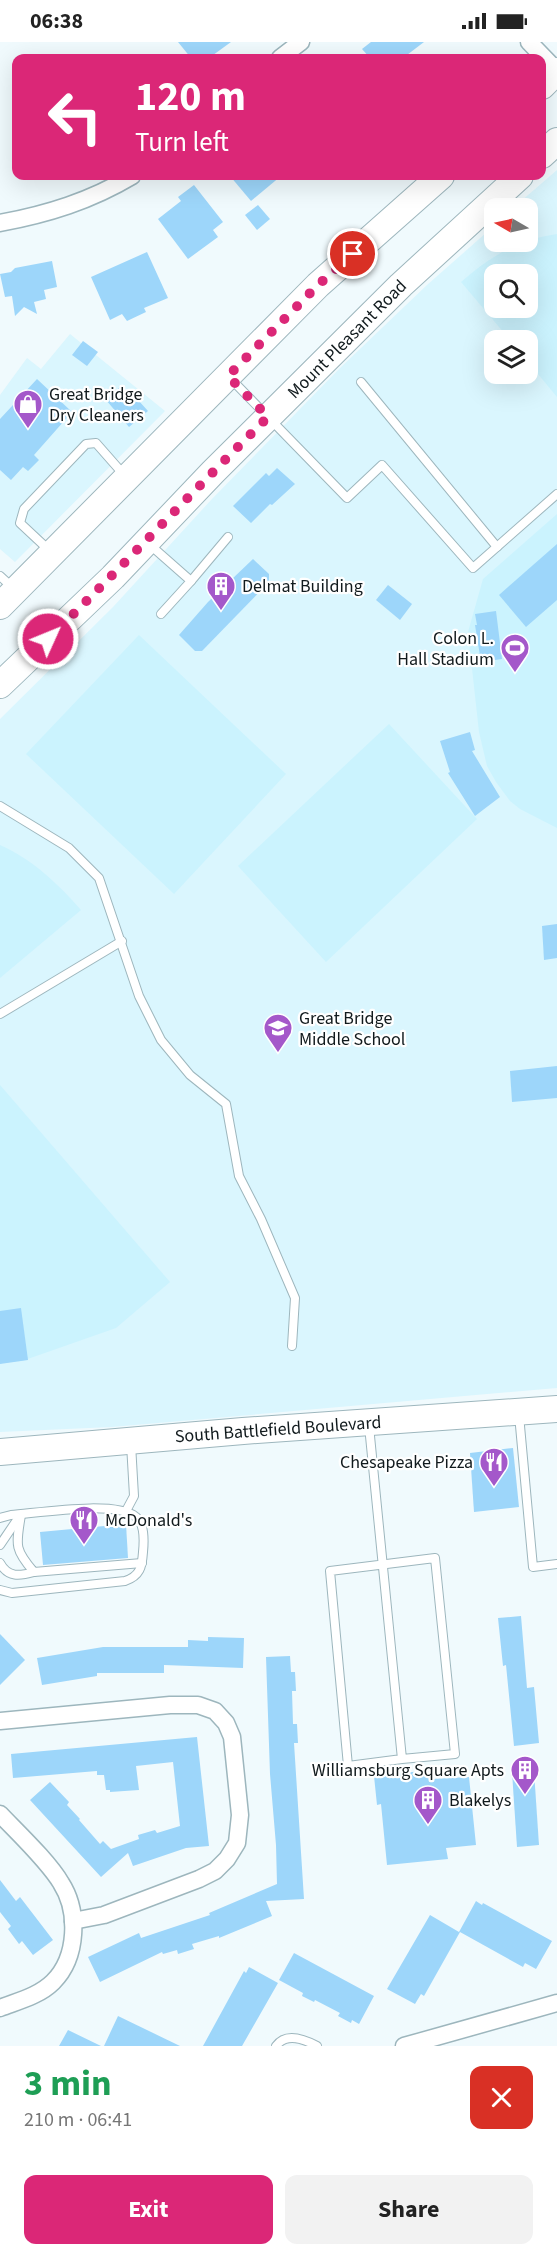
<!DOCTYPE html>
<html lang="en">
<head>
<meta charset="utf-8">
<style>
  :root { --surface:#fff; --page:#f2f2f2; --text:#222; --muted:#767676; --accent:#db2777 }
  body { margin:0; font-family:"Source Sans 3",sans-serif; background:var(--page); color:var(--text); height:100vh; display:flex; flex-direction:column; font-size:22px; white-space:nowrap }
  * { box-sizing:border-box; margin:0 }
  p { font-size:20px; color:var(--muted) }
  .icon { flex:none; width:33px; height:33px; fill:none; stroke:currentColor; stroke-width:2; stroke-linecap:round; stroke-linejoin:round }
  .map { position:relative; height:2004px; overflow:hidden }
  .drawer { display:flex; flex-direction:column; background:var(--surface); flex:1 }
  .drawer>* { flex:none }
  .top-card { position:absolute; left:12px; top:12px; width:534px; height:126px; border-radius:12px; box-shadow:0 6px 24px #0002; background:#db2777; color:#fff; overflow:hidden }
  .needle { width:39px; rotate:279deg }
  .tools { position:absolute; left:484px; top:156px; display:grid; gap:12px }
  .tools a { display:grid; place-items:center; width:54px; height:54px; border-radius:12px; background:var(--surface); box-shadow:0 6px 24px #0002; font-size:30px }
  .pin { position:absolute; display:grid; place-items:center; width:51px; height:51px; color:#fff; margin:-26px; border:3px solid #fff; border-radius:50%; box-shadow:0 2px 6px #0007 }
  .me { position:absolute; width:66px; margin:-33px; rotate:46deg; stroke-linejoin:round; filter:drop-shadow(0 0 4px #0008) }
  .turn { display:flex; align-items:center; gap:21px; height:126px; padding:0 24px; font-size:27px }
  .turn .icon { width:78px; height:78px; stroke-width:2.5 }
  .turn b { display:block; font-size:42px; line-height:51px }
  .round { display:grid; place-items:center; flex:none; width:63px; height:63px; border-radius:12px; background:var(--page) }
  .summary { display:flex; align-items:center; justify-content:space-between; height:102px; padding:0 24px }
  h1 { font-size:36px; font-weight:700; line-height:45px; color:#1e9e55 }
  .primary-button { display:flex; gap:12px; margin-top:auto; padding:12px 24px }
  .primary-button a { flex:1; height:69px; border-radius:12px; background:var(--accent); color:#fff; font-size:24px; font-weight:700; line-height:69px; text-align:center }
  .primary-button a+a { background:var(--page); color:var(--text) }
  .status { display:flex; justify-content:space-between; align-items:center; height:42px; padding:0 30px; background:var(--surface); direction:ltr }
  .status svg { height:16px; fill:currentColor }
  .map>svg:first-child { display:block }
</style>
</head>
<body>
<div class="status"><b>06:38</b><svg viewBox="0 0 49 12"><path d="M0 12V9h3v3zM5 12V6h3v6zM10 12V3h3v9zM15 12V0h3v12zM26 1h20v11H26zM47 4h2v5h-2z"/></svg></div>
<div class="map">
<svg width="557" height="2004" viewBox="0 0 557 2004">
  <rect width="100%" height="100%" fill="#f0fafd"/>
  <!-- built -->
  <g fill="#daf6fe" fill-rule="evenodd">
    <path d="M557 128V1346L112 1385 0 1390V677L113 565 211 458 340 326 427 243 495 183V200H528V166H513ZM495 232H528V266H495ZM495 298H528V332H495Z"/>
    <polygon points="70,292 165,369 15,520 0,507 0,353 27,316 41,327"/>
  </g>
  <!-- green -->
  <g fill="#cbf3fe" fill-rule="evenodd">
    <path d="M557 192V355L528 320V298H510L461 240C491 214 517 198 557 192ZM528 232V266H495V232Z"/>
    <polygon points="557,472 557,786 520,767 510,759 496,740 487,724 479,690 468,590 483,537"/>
    <polygon points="139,593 286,732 174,852 26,712"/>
    <polygon points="389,682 477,777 326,920 238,824"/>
    <path d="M0 803C32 817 58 842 81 868L0 936Z"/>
    <polygon points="0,1043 170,1240 116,1286 22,1319 0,1320"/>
  </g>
  <!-- building -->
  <g fill="#9dd6fa">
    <polygon points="178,0 231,0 209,16 191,16"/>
    <polygon points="371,0 424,0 403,16 370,16 362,7"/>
    <polygon points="230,134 281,134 251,159"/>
    <polygon points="194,143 223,180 213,188 218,195 188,217 158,177 181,159 178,155"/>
    <polygon points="258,163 270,177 257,188 245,173"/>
    <polygon points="147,210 168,256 144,266 146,270 127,279 122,272 110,278 91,235"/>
    <polygon points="52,219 57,245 44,248 46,257 34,260 37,272 24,265 15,274 12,254 5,255 0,232 11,230 15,226"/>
    <polygon points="83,299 98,310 87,324 72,313"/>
    <polygon points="37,337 72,370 34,413 39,418 28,429 23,425 11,438 0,428 0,377"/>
    <polygon points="121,344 125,349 128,347 148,369 129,385 106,358"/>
    <polygon points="277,426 295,442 272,463 270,462 251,481 233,464 266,431 269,434"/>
    <polygon points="557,502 557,558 526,585 499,553"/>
    <polygon points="253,517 269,532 269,540 202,609 195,609 179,593 208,560"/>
    <polygon points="388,543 412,562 400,578 376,558"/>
    <polygon points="496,569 502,617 481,620 475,583 477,583 475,572"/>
    <polygon points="470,690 475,708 472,709 500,755 475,774 448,731 450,730 440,699"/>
    <polygon points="557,882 557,916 544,918 542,884"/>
    <polygon points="557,1024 557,1056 512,1060 510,1029"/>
    <polygon points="21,1266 28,1318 0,1322 0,1269"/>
    <polygon points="513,1406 519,1465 474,1470 470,1411"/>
    <polygon points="126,1482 128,1516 43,1523 40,1490"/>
    <polygon points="521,1574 527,1646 534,1645 539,1701 514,1704 506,1623 503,1624 498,1576"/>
    <polygon points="0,1592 25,1618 0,1643"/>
    <polygon points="208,1595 244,1596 243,1626 164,1623 164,1631 97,1631 97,1634 42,1643 37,1616 103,1605 188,1605 188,1598 208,1599"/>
    <polygon points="290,1614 291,1630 295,1630 296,1649 292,1649 293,1682 297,1682 298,1701 294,1701 304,1857 266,1859 272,1874 219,1896 219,1894 192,1902 194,1907 178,1912 177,1908 163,1912 162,1910 100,1940 88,1915 139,1891 141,1896 210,1873 209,1871 277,1842 276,1803 270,1732 266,1615"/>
    <polygon points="197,1695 209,1804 186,1806 133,1824 128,1811 101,1835 30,1758 50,1740 69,1760 67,1763 80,1777 79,1778 100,1802 103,1799 111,1807 139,1797 138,1793 155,1788 157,1791 180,1784 173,1720 136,1724 139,1748 110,1750 110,1748 106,1748 104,1733 97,1733 97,1729 13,1736 11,1712"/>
    <polygon points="432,1728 432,1737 469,1735 476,1803 446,1806 448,1817 387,1823 381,1762 377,1763 374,1734"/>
    <polygon points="534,1729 539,1803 517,1805 512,1730"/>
    <polygon points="0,1838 16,1859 20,1855 53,1898 33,1913 22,1899 19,1902 8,1887 11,1884 0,1870"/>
    <polygon points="476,1859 482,1863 483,1861 552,1899 536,1927 525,1921 523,1925 460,1890 424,1954 421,1952 415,1962 387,1947 430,1873 459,1890"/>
    <polygon points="294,1911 374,1954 359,1982 352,1978 351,1981 338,1974 340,1971 315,1958 314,1960 302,1954 303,1951 279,1938"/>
    <polygon points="249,1925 278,1941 242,2004 203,2004 244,1929 246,1931"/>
    <polygon points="118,1974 180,2004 104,2004"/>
    <polygon points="68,1988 101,2004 59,2004"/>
  </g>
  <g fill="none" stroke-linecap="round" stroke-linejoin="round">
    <!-- service casing -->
    <g stroke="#9db6bd" stroke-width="10">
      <g id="service">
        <polyline points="229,335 347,456 382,423 473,526 557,452"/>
        <polyline points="361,340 497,505"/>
        <polyline points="149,502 191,539 161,572"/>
        <polyline points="51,510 20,481 24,467 86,402 96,401 125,434"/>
        <polyline points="0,534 13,546"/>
        <polyline points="191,539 228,495"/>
        <polyline points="0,764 69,806 99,836 139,954 161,998 190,1033 226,1062 239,1134 261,1177 295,1256 292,1304"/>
        <polyline points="0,972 122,899"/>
        <polyline points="519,1373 533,1525 557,1522"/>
        <polyline points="369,1384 402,1717 455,1712 435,1516 330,1529 348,1724 402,1717"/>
        <polyline points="126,1469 134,1454 131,1402"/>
        <path d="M21 1473C16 1503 14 1507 34 1530L142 1521"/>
        <path d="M0 1476 11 1473C38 1471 116 1458 136 1475 145 1482 144 1500 143 1510 142 1525 140 1534 125 1539L12 1551 0 1548"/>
        <polyline points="0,1503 19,1475"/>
        <path d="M0 1521C8 1536 20 1534 34 1530"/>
        <path d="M276 2004C286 1990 304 1997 317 2004"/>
      </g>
    </g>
    <!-- minor casing -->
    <g stroke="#9db6bd" stroke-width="19">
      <g id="minor">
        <polyline points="529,0 557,29"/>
        <polyline points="280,16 301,0"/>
        <path d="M0 181C48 172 90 159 132 134"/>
        <polyline points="0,1679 170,1663 198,1663 215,1669 226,1681 232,1695 240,1773 237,1801 227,1817 215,1829 199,1837 104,1873 73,1879"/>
        <path d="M0 1772C18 1791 48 1819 61 1841 79 1869 78 1915 53 1940 39 1954 18 1959 0 1966"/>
        <polyline points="404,2004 557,1961"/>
      </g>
    </g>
    <!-- primary casing -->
    <g stroke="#9db6bd" stroke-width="28">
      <g id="primary">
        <polyline points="542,44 557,29"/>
        <polyline points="542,113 557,99"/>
        <polyline points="0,564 318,243 441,134"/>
        <polyline points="0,643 113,535 213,430 401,243 520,134"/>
        <polyline points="0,1410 243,1389 557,1367"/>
      </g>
    </g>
    <!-- service -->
    <use href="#service" stroke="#fff" stroke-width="8"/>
    <!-- minor -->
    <use href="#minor" stroke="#fff" stroke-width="16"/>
    <!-- primary -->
    <use href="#primary" stroke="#fff" stroke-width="26"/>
  </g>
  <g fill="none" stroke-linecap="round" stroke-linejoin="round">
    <!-- route -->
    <path stroke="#db2777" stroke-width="10" stroke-dasharray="0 18" d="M48 597C123 524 194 448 268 375L228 334 318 243 353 212"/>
  </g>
  <!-- icons -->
  <defs>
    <g id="shop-pin" transform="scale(1.5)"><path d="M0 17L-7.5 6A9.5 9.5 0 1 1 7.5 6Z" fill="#a458ca" stroke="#fff"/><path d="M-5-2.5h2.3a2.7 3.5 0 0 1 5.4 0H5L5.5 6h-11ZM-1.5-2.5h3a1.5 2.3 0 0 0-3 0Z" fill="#fff"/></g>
    <g id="building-pin" transform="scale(1.5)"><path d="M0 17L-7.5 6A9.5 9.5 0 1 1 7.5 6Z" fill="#a458ca" stroke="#fff"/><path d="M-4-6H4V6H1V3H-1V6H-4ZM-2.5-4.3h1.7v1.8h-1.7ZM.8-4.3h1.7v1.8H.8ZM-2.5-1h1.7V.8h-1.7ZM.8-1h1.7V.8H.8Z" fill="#fff"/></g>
    <g id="stadium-pin" transform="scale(1.5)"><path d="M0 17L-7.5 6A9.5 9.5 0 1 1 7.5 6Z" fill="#a458ca" stroke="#fff"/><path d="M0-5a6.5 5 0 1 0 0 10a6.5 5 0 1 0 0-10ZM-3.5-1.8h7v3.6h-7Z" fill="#fff"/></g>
    <g id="school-pin" transform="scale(1.5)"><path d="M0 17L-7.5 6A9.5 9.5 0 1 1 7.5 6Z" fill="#a458ca" stroke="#fff"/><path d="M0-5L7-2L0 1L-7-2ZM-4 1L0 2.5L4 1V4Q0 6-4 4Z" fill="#fff"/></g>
    <g id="restaurant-pin" transform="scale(1.5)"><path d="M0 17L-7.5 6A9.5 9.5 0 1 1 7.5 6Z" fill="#a458ca" stroke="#fff"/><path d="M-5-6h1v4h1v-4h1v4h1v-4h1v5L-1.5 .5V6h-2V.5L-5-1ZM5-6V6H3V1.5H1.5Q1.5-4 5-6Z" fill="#fff"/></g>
  </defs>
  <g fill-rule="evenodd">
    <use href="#shop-pin" x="28" y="362"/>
    <use href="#building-pin" x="221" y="544"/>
    <use href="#stadium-pin" x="515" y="606"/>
    <use href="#school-pin" x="278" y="986"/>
    <use href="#restaurant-pin" x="494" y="1420"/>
    <use href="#restaurant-pin" x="84" y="1478"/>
    <use href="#building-pin" x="525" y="1728"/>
    <use href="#building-pin" x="428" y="1758"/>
  </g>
  <g text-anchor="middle" stroke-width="4.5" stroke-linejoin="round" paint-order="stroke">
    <!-- street labels -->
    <g font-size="18" fill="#111a1d" stroke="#fff">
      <text transform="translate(347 297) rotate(-45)" y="6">Mount Pleasant Road</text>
      <text transform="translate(278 1387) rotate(-4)" y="6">South Battlefield Boulevard</text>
    </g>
    <!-- poi labels -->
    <g font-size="18" fill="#111a1d" stroke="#fff" text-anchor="start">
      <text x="49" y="358">Great Bridge<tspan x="49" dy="21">Dry Cleaners</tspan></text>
      <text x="242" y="550">Delmat Building</text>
      <text x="494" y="602" text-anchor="end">Colon L.<tspan x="494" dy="21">Hall Stadium</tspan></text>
      <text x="299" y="982">Great Bridge<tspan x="299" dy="21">Middle School</tspan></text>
      <text x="473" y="1426" text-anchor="end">Chesapeake Pizza</text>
      <text x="105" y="1484">McDonald's</text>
      <text x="504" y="1734" text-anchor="end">Williamsburg Square Apts</text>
      <text x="449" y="1764">Blakelys</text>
    </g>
  </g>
</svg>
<div class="tools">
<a><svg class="needle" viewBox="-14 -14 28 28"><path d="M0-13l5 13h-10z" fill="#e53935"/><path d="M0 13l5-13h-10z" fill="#767676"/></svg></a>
<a><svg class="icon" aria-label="search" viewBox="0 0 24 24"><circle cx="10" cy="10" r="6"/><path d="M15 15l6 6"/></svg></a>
<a><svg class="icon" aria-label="layers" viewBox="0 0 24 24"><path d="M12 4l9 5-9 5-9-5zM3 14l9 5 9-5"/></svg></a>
</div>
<div class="pin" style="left:353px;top:212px;background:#d93025"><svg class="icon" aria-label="arrive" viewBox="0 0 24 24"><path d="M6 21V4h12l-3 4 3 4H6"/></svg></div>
<svg class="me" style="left:48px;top:597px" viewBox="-20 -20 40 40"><circle r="17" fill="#db2777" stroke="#fff" stroke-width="3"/><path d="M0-11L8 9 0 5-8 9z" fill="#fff"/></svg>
<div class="top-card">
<div class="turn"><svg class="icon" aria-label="left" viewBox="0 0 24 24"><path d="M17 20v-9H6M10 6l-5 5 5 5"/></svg><div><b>120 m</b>Turn left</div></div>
</div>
</div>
<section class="drawer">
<div class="summary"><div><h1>3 min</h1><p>210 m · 06:41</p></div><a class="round" style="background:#d93025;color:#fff"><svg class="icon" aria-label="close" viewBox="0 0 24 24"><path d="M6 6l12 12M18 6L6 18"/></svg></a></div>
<div class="primary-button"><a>Exit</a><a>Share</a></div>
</section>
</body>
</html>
